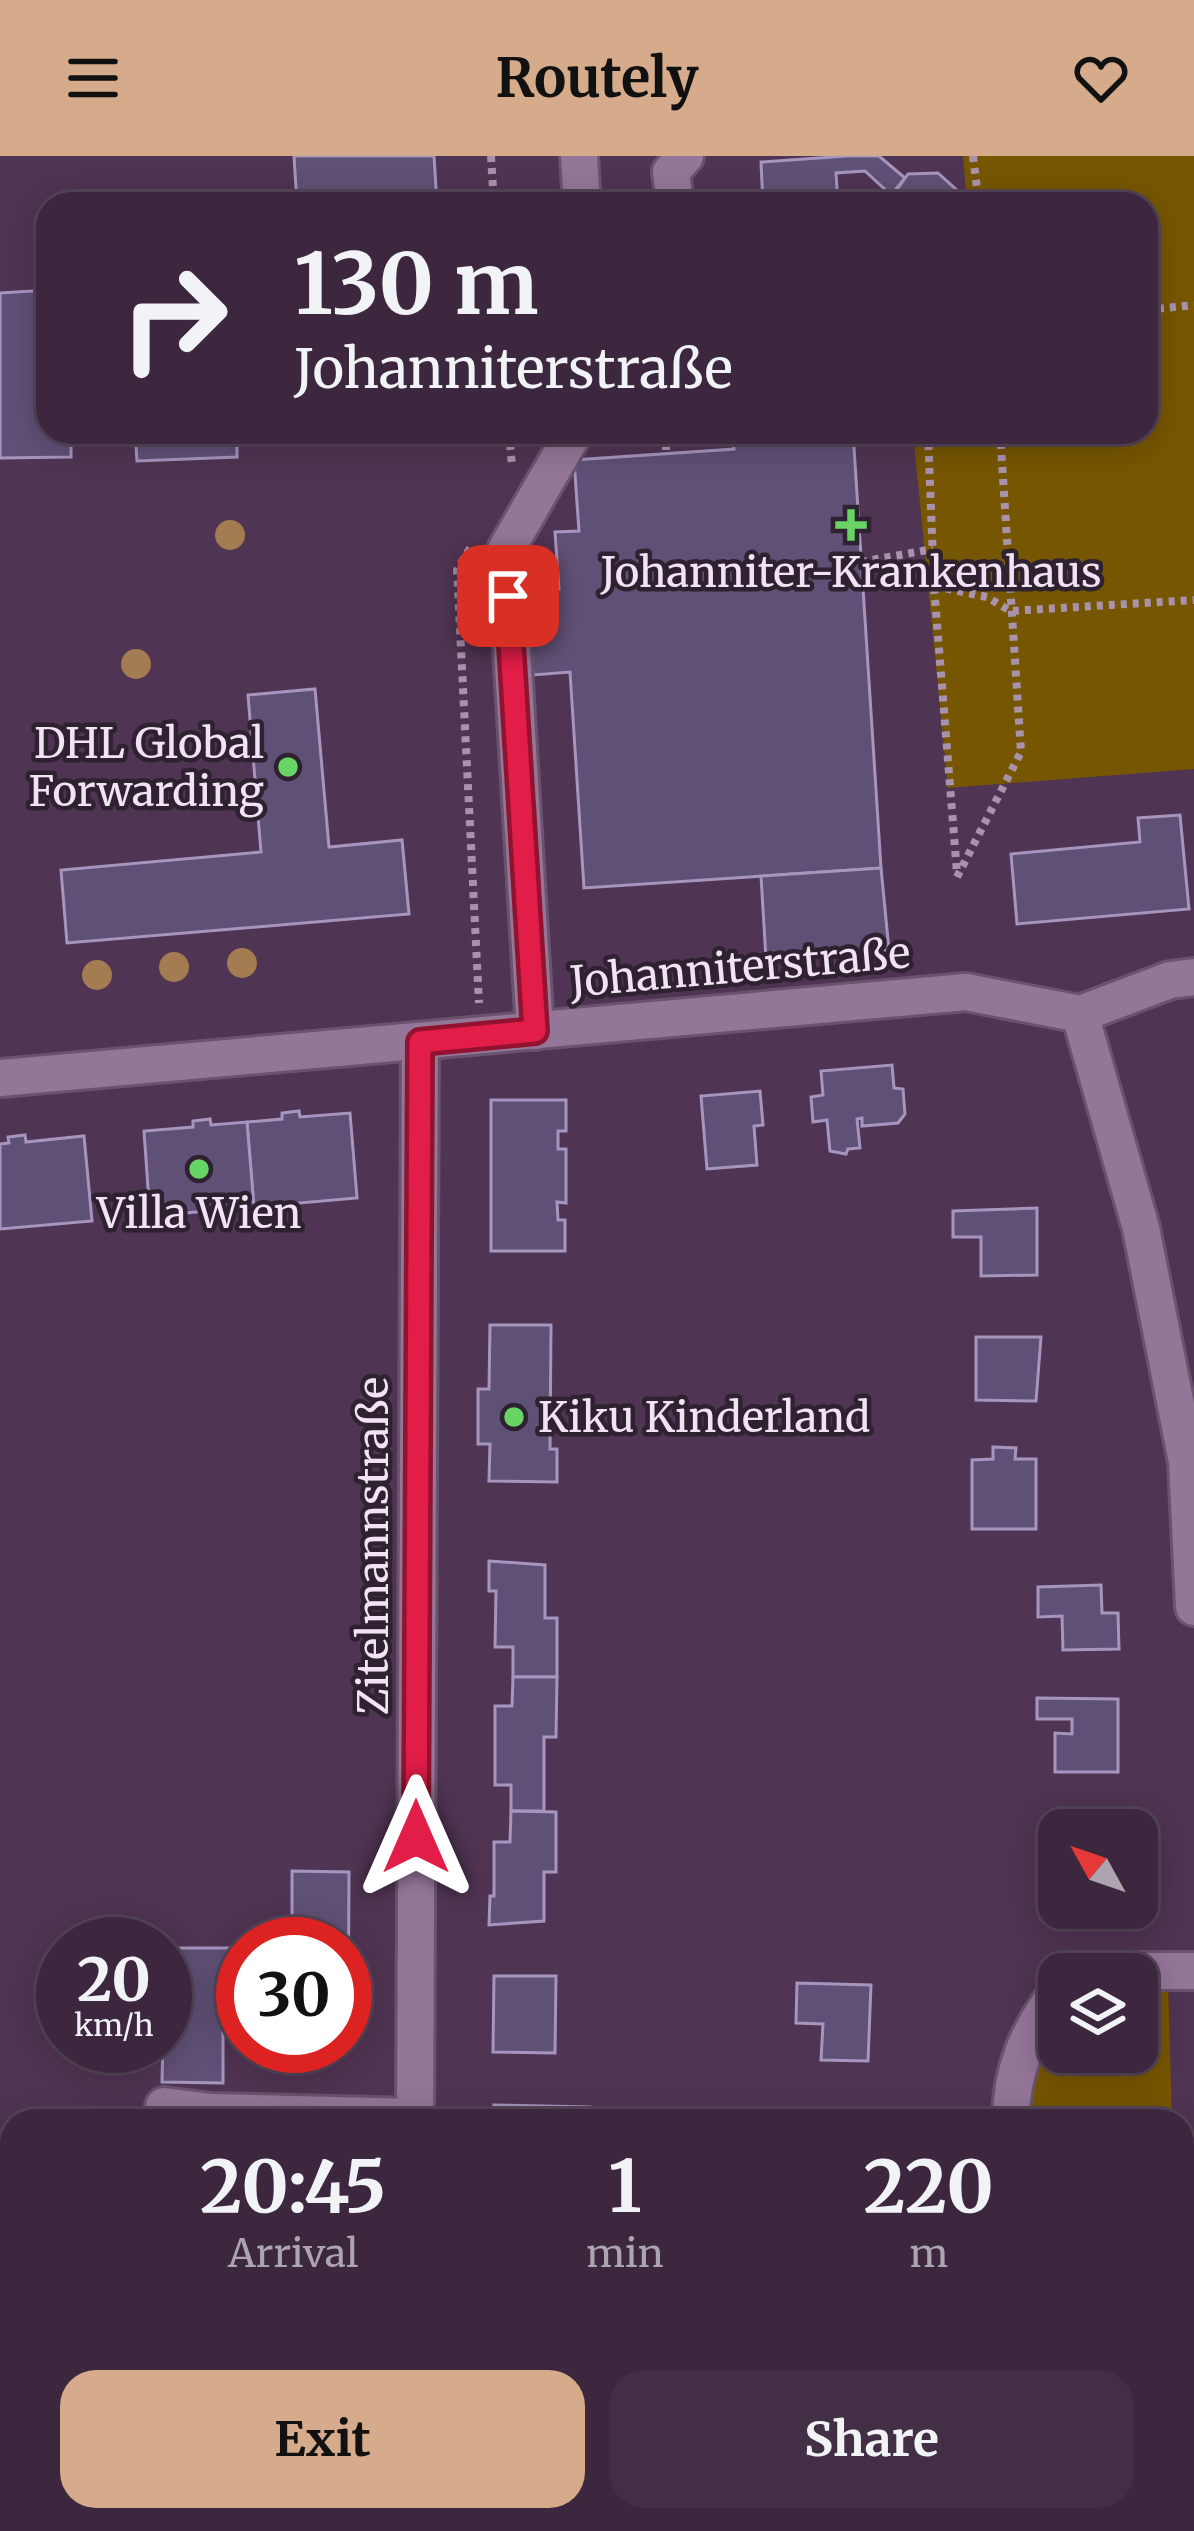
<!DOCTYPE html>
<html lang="en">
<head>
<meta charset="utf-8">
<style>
  :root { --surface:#3c273e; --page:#432f45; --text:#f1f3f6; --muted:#aca5b0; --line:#554458; --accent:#d6ab8b }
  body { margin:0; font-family:Merriweather,serif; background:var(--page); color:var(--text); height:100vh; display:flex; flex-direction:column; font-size:45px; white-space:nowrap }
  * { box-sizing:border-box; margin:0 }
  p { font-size:39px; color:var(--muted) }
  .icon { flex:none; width:66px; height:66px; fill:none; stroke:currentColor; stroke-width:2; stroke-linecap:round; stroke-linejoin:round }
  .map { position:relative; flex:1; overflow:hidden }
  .drawer { position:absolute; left:0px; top:1953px; width:1194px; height:423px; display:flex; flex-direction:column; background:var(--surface); border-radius:36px 36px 0 0; box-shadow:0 6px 30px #0003,0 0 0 3px var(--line) }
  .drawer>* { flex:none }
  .guide { position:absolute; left:36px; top:36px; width:1122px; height:252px; border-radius:36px; box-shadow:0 6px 30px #0003,0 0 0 3px var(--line); background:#3c273e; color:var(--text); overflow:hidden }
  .needle { width:78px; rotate:310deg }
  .fabs { position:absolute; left:1038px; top:1653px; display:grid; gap:24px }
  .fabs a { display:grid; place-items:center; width:120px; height:120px; border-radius:24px; background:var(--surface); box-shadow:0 6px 30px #0003,0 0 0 3px var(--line); font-size:60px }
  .speed { position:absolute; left:36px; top:1761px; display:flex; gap:24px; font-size:60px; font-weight:700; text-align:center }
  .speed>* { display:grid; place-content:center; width:156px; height:156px; border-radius:50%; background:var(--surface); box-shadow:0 6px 30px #0003,0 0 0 3px var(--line); line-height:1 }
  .speed small { font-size:30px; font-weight:400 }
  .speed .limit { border:18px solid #d22; background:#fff; color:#111 }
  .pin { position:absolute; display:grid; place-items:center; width:102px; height:102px; color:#fff; margin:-51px; border-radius:24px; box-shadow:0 6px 18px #0006 }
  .me { position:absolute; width:132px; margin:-66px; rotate:0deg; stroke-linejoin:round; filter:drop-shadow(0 0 9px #0008) }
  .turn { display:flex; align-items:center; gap:42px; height:252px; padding:0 60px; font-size:54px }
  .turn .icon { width:156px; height:156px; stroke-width:2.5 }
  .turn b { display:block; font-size:84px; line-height:102px }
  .eta { display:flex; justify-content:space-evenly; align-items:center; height:204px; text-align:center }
  .eta b { font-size:72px; font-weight:700; line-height:84px }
  .button { display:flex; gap:24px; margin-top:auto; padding:24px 60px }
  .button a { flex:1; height:138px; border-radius:36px; background:var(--accent); color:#111; font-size:48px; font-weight:700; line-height:138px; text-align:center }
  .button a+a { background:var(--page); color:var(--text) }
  header { display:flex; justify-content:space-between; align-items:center; height:156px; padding:0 60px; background:var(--accent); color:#111; font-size:54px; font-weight:700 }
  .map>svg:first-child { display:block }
</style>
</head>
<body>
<header><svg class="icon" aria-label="menu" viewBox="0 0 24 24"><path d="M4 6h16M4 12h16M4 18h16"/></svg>Routely<svg class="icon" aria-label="heart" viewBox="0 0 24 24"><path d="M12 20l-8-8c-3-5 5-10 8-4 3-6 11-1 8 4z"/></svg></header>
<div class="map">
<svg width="1194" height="2375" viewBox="0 0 1194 2375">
  <rect width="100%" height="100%" fill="#503453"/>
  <!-- green -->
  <g fill="#765600">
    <polygon points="963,0 1194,0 1194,613 948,632 913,276 1146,276 1146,48 967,48"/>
    <polygon points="1168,1827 1172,1965 1025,1965 1036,1917 1059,1855 1059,1896 1137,1896 1137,1828"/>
    <polygon points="1182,2156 1190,2266 1182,2287"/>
  </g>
  <!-- building -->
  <g fill="#5f5075" stroke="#a695bf" stroke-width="3">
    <polygon points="294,0 434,0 437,48 297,48"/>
    <polygon points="847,0 879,0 905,22 891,39 865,15 836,17 838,48 763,48 761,6"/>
    <polygon points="938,17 960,37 960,48 887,48 908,18"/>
    <polygon points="231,43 232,48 160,48"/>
    <polygon points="48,134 48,276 71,276 71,301 0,302 0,137"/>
    <polygon points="135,276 237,276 237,301 137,305"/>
    <polygon points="313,276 452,276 452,277 313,287"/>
    <polygon points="732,276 853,276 881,712 584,732 570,516 533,519 527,435 559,433 555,376 579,375 574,304 734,293"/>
    <polygon points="315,533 329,691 402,684 409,758 67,787 61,714 261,696 248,539"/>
    <polygon points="1180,659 1189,753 1017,768 1011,698 1140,686 1138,662"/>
    <polygon points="881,712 889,794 766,803 761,720"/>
    <polygon points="892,909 894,932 903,933 905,958 898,967 862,970 862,962 857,963 860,992 848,993 846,998 830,995 827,964 813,966 811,941 823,939 821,915"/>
    <polygon points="760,935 763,969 754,970 757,1009 707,1013 701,940"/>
    <polygon points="491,944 566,944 566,975 558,975 558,993 566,993 566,1047 557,1046 558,1064 565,1064 565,1095 491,1095"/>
    <polygon points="299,955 300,961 350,957 357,1042 254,1051 247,966 282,963 282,957"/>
    <polygon points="210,963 211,969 247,966 254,1051 150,1060 144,975 193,971 193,965"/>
    <polygon points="25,979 26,986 84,980 92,1065 0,1073 0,988 9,987 8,981"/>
    <polygon points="1037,1052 1037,1119 981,1120 981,1081 953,1081 953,1055"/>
    <polygon points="490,1169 551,1169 550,1293 557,1293 557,1326 489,1325 490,1288 478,1288 478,1233 489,1233"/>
    <polygon points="976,1181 1041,1181 1036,1245 976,1244"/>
    <polygon points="993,1291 1016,1292 1015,1303 1036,1303 1036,1373 972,1373 972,1304 993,1303"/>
    <polygon points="489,1405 545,1409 545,1462 557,1462 557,1521 513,1521 513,1491 495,1491 496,1435 489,1435"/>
    <polygon points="1101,1429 1102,1457 1118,1457 1119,1493 1063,1494 1062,1460 1038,1461 1038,1431"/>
    <polygon points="513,1521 557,1521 556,1581 544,1581 544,1655 511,1655 511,1629 495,1629 495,1550 512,1550"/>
    <polygon points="1037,1542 1118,1543 1118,1616 1055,1616 1055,1577 1072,1578 1072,1563 1037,1563"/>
    <polygon points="511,1655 556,1656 556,1716 544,1716 544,1765 489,1769 490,1740 494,1740 494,1686 510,1686"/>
    <polygon points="292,1715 349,1716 348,1893 290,1894 290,1890 345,1890 345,1788 292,1788"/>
    <polygon points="165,1792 243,1792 243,1846 223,1846 223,1927 162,1926"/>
    <polygon points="494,1820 556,1820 555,1897 493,1896"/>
    <polygon points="797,1827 871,1829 868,1905 821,1904 823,1868 796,1867"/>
    <polygon points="494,1949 590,1951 590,1965 494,1965"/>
    <polygon points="791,1960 879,1961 879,1965 791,1965"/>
    <rect x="260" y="2364" width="95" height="11"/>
    <rect x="486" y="2364" width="79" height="11"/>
  </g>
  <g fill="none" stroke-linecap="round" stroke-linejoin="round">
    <!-- minor casing -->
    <g stroke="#6a536d" stroke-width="42">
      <g id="minor">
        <polyline points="579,0 582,48"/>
        <polyline points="675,48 671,16 685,0"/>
        <polyline points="1080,858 1141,1072 1187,1306 1194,1451"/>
        <polyline points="535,875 506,394 574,276"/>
        <polyline points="0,922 966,836 1080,858 1170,824 1194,821"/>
        <polyline points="1089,1818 1100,1815 1194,1815"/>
        <polyline points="164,1950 211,1956 415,1961"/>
        <polyline points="415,1965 420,887"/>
        <path d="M1011 1965C1011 1915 1028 1874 1059 1835"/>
        <polyline points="1182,2305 1194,2305"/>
        <polyline points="413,2375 413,2364"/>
        <polyline points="1011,2375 1012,2364"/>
      </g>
    </g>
    <!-- path -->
    <g stroke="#a993ac" stroke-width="8" stroke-dasharray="6 6" stroke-linecap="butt">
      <polyline points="491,0 494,48"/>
      <polyline points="973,0 979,48"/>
      <polyline points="1146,154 1194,149"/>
      <polyline points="509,276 512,310"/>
      <polyline points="666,276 666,298"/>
      <polyline points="928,276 934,430 957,717"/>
      <polyline points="470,392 457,414 479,847"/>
      <polyline points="861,406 933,393"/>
      <polyline points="934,430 987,441 1010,455 1194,444"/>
      <polyline points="957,721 1021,596 1000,276"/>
    </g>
    <!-- minor -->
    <use href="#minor" stroke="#947698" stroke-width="36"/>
  </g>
  <!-- trees -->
  <g fill="#a47c51">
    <circle cx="230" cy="379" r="15"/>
    <circle cx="136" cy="508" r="15"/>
    <circle cx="242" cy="807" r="15"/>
    <circle cx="174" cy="811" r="15"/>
    <circle cx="97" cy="819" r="15"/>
  </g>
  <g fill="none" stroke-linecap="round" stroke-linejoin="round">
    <!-- route casing -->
    <g stroke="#92132f" stroke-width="30">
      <polyline id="route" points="416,1681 420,886 535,875 508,440"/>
    </g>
    <!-- route -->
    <use href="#route" stroke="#e11d48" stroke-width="21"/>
  </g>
  <!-- markers -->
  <g fill="#68d465" stroke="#2e2230" stroke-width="4.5">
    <path d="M845 351h12v12h12v12h-12v12h-12v-12h-12v-12h12z"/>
    <circle cx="288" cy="611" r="12"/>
    <circle cx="199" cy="1013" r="12"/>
    <circle cx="514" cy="1261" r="12"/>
  </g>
  <g text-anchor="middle" stroke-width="9" stroke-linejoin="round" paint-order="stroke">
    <!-- poi labels -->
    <g font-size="42" fill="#f3e2f5" stroke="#2e2230">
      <text x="851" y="431">Johanniter-Krankenhaus</text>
      <text x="264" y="602" text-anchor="end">DHL Global<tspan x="264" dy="48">Forwarding</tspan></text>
      <text x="199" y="1072">Villa Wien</text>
      <text x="538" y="1276" text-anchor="start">Kiku Kinderland</text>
    </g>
    <!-- street labels -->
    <g font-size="42" fill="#f3e2f5" stroke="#2e2230">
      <text transform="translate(740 811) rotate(-5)" y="15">Johanniterstraße</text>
      <text transform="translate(373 1390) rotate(-90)" y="15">Zitelmannstraße</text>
    </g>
  </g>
</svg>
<div class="fabs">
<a><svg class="needle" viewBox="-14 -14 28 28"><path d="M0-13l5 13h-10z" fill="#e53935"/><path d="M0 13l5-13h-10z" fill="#aca5b0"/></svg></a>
<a><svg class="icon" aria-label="layers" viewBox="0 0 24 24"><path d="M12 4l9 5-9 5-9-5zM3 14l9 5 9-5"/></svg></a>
</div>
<div class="speed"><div>20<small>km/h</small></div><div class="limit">30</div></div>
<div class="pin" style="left:508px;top:440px;background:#d93025"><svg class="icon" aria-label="arrive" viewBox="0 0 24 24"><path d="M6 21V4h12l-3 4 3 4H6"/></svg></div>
<svg class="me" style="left:416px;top:1681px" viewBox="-20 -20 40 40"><path d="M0-17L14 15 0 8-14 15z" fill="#e11d48" stroke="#fff" stroke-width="4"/></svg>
<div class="guide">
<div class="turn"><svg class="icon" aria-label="right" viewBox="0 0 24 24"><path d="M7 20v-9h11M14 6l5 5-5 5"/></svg><div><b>130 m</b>Johanniterstraße</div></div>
</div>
<section class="drawer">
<div class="eta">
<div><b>20:45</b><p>Arrival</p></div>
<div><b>1</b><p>min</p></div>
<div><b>220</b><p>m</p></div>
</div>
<div class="button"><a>Exit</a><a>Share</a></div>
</section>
</div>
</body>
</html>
